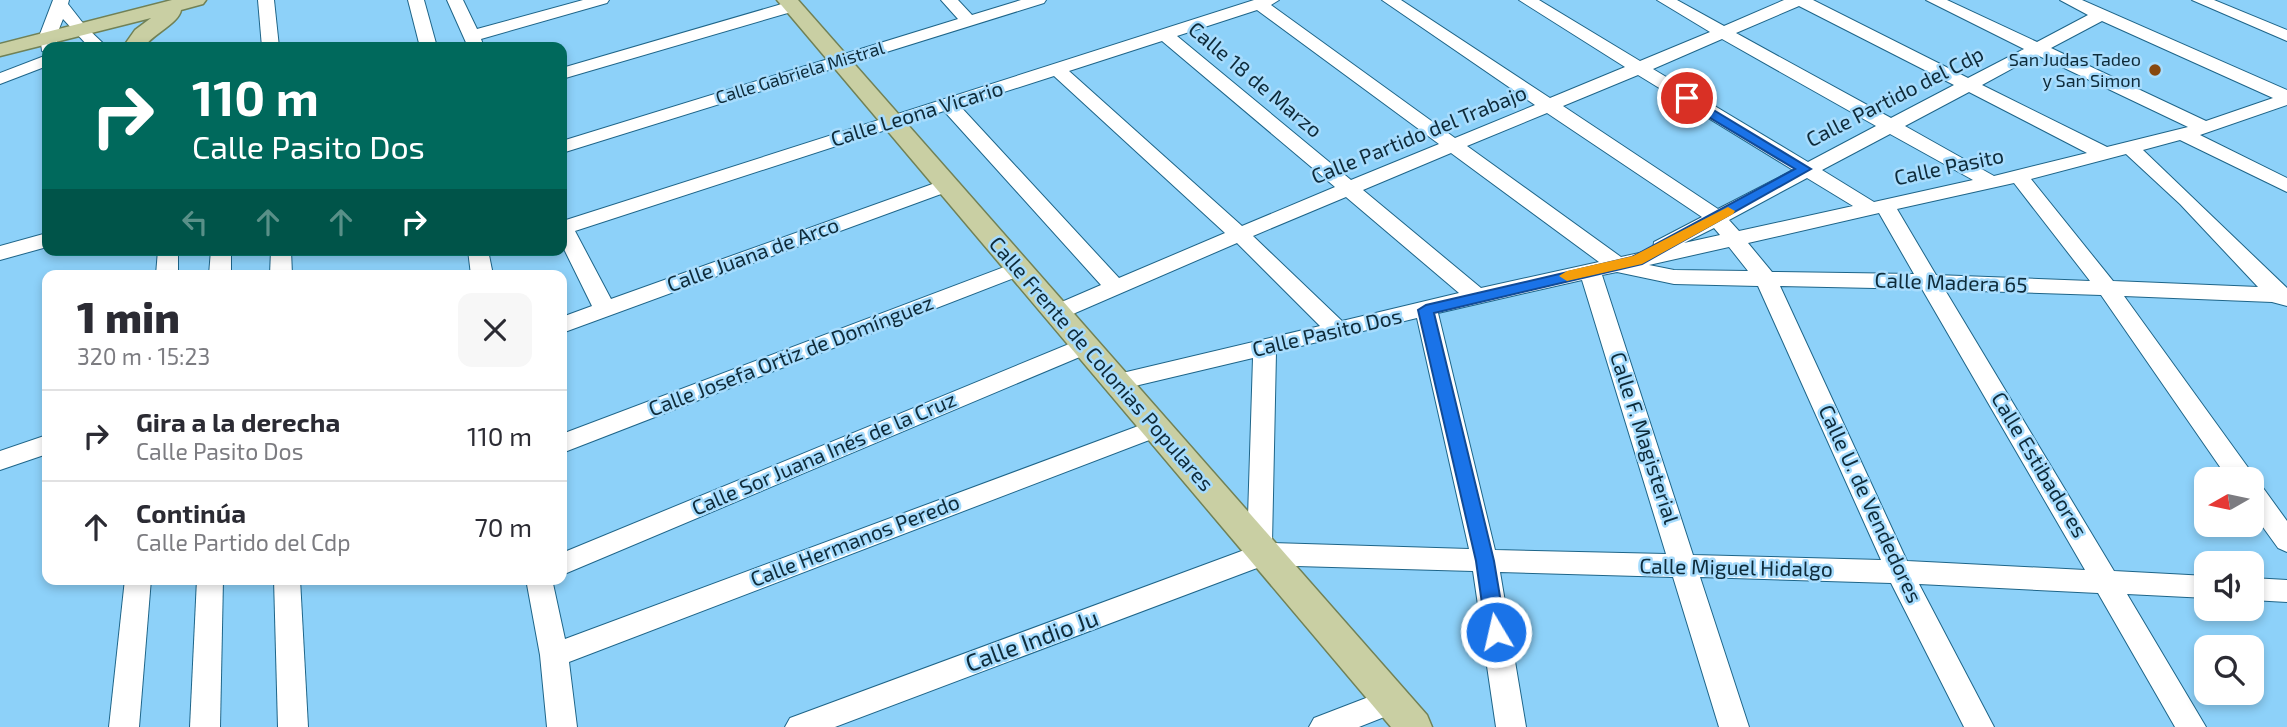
<!DOCTYPE html>
<html lang="es">
<head>
<meta charset="utf-8">
<style>
  :root { --surface:#fff; --page:#f7f7f7; --text:#2b2b33; --muted:#7c7c81; --line:#e1e1e2 }
  body { margin:0; font-family:"Exo 2",sans-serif; background:var(--page); color:var(--text); height:100vh; display:flex; flex-direction:column; font-size:26px; white-space:nowrap }
  * { box-sizing:border-box; margin:0 }
  p { font-size:23px; color:var(--muted) }
  .icon { flex:none; width:38px; height:38px; fill:none; stroke:currentColor; stroke-width:2; stroke-linecap:round; stroke-linejoin:round }
  .map { position:relative; flex:1; overflow:hidden }
  .sheet { position:absolute; left:42px; top:270px; width:525px; height:315px; display:flex; flex-direction:column; background:var(--surface); border-radius:14px; box-shadow:0 4px 10px #0003 }
  .sheet>* { flex:none }
  .top-card { position:absolute; left:42px; top:42px; width:525px; height:214px; border-radius:14px; box-shadow:0 4px 10px #0003; background:#00695c; color:#fff; overflow:hidden }
  .needle { width:46px; rotate:261deg }
  .buttons { position:absolute; left:2194px; top:467px; display:grid; gap:14px }
  .buttons a { display:grid; place-items:center; width:70px; height:70px; border-radius:14px; background:var(--surface); box-shadow:0 4px 10px #0003; font-size:35px }
  .pin { position:absolute; display:grid; place-items:center; width:60px; height:60px; color:#fff; margin:-30px; border:4px solid #fff; border-radius:50%; box-shadow:0 2px 7px #0007 }
  .me { position:absolute; width:77px; margin:-38px; rotate:351deg; stroke-linejoin:round; filter:drop-shadow(0 0 5px #0008) }
  .turn { display:flex; align-items:center; gap:24px; height:147px; padding:0 35px; font-size:32px }
  .turn .icon { width:91px; height:91px; stroke-width:2.5 }
  .turn b { display:block; font-size:49px; line-height:60px }
  .lanes { display:flex; align-items:center; height:66px; padding:0 35px; background:#0003; justify-content:center; gap:35px; direction:ltr }
  .lanes .off { opacity:.35 }
  .round { display:grid; place-items:center; flex:none; width:74px; height:74px; border-radius:14px; background:var(--page) }
  .head { display:flex; align-items:center; justify-content:space-between; height:119px; padding:0 35px }
  h1 { font-size:42px; font-weight:800; line-height:52px }
  ul { padding:0; list-style:none }
  li { display:flex; align-items:center; gap:21px; height:91px; padding:0 35px; border-top:2px solid var(--line) }
  li div { flex:1 }
  li b { display:block; font-size:26px }
  li em { font-style:normal }
  .map>svg:first-child { display:block }
</style>
</head>
<body>
<div class="map">
<svg width="2287" height="727" viewBox="0 0 2287 727">
  <rect width="100%" height="100%" fill="#8dd1f9"/>
  <g fill="none" stroke-linecap="round" stroke-linejoin="round">
    <!-- minor casing -->
    <g stroke="#1e6589" stroke-width="2">
      <g id="minor">
        <polygon points="53,0 69,0 68,4 86,27 107,47 89,47 63,19 57,34 57,47 47,47 47,52 42,51 40,34"/>
        <polygon points="258,0 274,0 279,47 262,47"/>
        <polygon points="408,0 424,0 437,47 420,47"/>
        <polygon points="447,0 463,0 477,29 583,0 609,0 607,3 481,39 484,47 468,47"/>
        <polygon points="941,0 958,0 972,15 1021,0 1046,0 1044,3 562,153 562,141 958,19"/>
        <path d="M1254 0H1279L1271 5 1455 138 1535 105 1382 0H1401L1550 98 1625 67 1519 0H1539L1640 61 1710 32 1657 0H1677L1724 26 1784 0H1813L1968 78 2024 49 1926 0H1947L2037 42 2088 15 2060 0H2082L2287 90V105L2200 135 2287 178V192L2180 140 2143 150 2287 288V306L2272 302 2124 296 2252 473 2254 483 2261 485 2287 521V552L2278 548 2252 512V480H2229L2101 295 1945 290 2114 571 2207 576V598L2127 594 2206 727H2175L2098 593 1919 584 1994 727H1964L1891 583 1700 577 1749 727H1719L1673 577 1500 572 1526 727H1496L1473 571 1265 565 835 727H785L790 718 1247 549 1253 358 1118 390 1110 388 1106 382 1110 376 1118 374 1320 326 1237 243 1066 317H1050L1047 312 1050 307 1101 285 944 111 575 231 611 299 938 182 945 180 955 186 952 190 562 333V317L592 306 562 245V219L566 220ZM1799 6 1954 85 1891 118 1736 33ZM1257 10 1439 144 1351 180 1177 36ZM2102 21 2273 98 2206 121 2051 48ZM1722 39 1876 126 1808 162 1653 69ZM1162 41 1335 187 1242 226 1069 71ZM2037 55 2188 127 2107 147 1982 85ZM1638 75 1793 170 1718 209 1563 106ZM1054 76 1225 233 1119 278 960 106ZM1969 92 2087 153 1994 176 1905 126ZM1547 113 1702 217 1654 242 1653 250 1621 257 1467 146ZM1890 134 1973 180 1874 202 1822 170ZM1451 153 1599 262 1481 288 1363 190ZM2126 154 2180 204 2258 287 2113 281 2031 179ZM1807 178 1853 206 1739 231 1729 220ZM2014 183 2090 281 1936 275 1897 209ZM1346 197 1459 293 1342 321 1253 236ZM1879 213 1914 274 1772 272 1748 243ZM1714 228 1720 235 1684 243ZM1729 247 1748 271 1674 270 1649 265ZM1617 272 1674 284 1758 286 1881 560 1693 555 1602 275ZM1582 280 1666 554 1495 550 1438 313ZM1780 286 1922 289 2085 570 1907 561ZM1417 318 1469 549 1272 543 1276 352Z"/>
        <polygon points="2192,0 2214,0 2287,30 2287,41"/>
        <polygon points="792,1 798,2 798,10 562,79 562,68"/>
        <polygon points="47,55 47,66 0,84 0,73"/>
        <polygon points="47,233 47,247 0,260 0,246"/>
        <polygon points="158,250 178,250 178,275 156,275"/>
        <polygon points="211,250 231,250 231,275 209,275"/>
        <polygon points="271,250 291,250 292,275 270,275"/>
        <polygon points="468,250 488,250 493,275 471,275"/>
        <polygon points="1020,261 1027,263 1031,268 1027,273 562,453 562,434"/>
        <polygon points="1086,337 1094,339 1097,345 1094,351 562,575 562,553"/>
        <polygon points="1157,419 1165,422 1169,428 1165,434 569,662 577,727 547,727 540,655 526,579 552,579 565,639"/>
        <polygon points="47,435 47,454 0,470 0,451"/>
        <polygon points="2252,578 2287,580 2287,602 2252,600"/>
        <polygon points="125,579 151,579 139,727 109,727"/>
        <polygon points="197,579 223,579 220,727 190,727"/>
        <polygon points="274,579 300,579 308,727 278,727"/>
        <polygon points="1392,688 1402,692 1406,701 1402,710 1359,727 1309,727 1314,718"/>
      </g>
    </g>
    <!-- major casing -->
    <g stroke="#708156" stroke-width="3">
      <g id="major">
        <path d="M172 0H206L203 4 181 10C179 23 153 34 144 47H123L135 30 151 18 0 56V44Z"/>
        <polygon points="777,0 798,0 1427,715 1432,727 1391,727"/>
      </g>
    </g>
    <!-- minor -->
    <use href="#minor" fill="#fff" fill-rule="evenodd"/>
    <!-- major -->
    <use href="#major" fill="#c9cfa3" fill-rule="evenodd"/>
  </g>
  <!-- route -->
  <polygon fill="#1a73e8" stroke="#114b97" stroke-width="2" points="1687,94 1811,169 1642,264 1434,313 1494,561 1506,632 1503,638 1489,638 1486,632 1476,561 1418,310 1426,305 1632,257 1795,169 1682,101 1680,98"/>
  <!-- slow -->
  <polygon fill="#f59e0b" points="1728,207 1735,211 1733,214 1642,264 1567,281 1559,276 1567,271 1633,256"/>
  <!-- markers -->
  <circle fill="#87470e" stroke="#a7dcfd" stroke-width="2.5" cx="2155" cy="70" r="7"/>
  <g text-anchor="middle" stroke-width="5" stroke-linejoin="round" paint-order="stroke">
    <!-- far-poi labels -->
    <g font-size="18" fill="#0e2b3a" stroke="#a7dcfd" text-anchor="end">
      <text x="2141" y="66">San Judas Tadeo<tspan x="2141" dy="21">y San Simon</tspan></text>
    </g>
    <!-- far-street labels -->
    <g font-size="18" fill="#0e2b3a" stroke="#a7dcfd">
      <text transform="translate(800 73) rotate(-17)" y="6">Calle Gabriela Mistral</text>
    </g>
    <!-- street labels -->
    <g font-size="21" fill="#0e2b3a" stroke="#a7dcfd">
      <text transform="translate(1255 80) rotate(40)" y="7">Calle 18 de Marzo</text>
      <text transform="translate(1895 97) rotate(-27)" y="7">Calle Partido del Cdp</text>
      <text transform="translate(917 114) rotate(-17)" y="7">Calle Leona Vicario</text>
      <text transform="translate(1419 135) rotate(-22)" y="7">Calle Partido del Trabajo</text>
      <text transform="translate(1949 167) rotate(-12)" y="7">Calle Pasito</text>
      <text transform="translate(753 255) rotate(-20)" y="7">Calle Juana de Arco</text>
      <text transform="translate(1951 283) rotate(2)" y="7">Calle Madera 65</text>
      <text transform="translate(1327 333) rotate(-13)" y="7">Calle Pasito Dos</text>
      <text transform="translate(791 356) rotate(-21)" y="7">Calle Josefa Ortiz de Domínguez</text>
      <text transform="translate(1101 364) rotate(49)" y="7">Calle Frente de Colonias Populares</text>
      <text transform="translate(1644 438) rotate(72)" y="7">Calle F. Magisterial</text>
      <text transform="translate(824 454) rotate(-23)" y="7">Calle Sor Juana Inés de la Cruz</text>
      <text transform="translate(2039 465) rotate(59)" y="7">Calle Estibadores</text>
      <text transform="translate(1870 504) rotate(65)" y="7">Calle U. de Vendedores</text>
      <text transform="translate(855 541) rotate(-21)" y="7">Calle Hermanos Peredo</text>
      <text transform="translate(1736 568) rotate(1)" y="7">Calle Miguel Hidalgo</text>
    </g>
    <!-- near-street labels -->
    <g font-size="24" fill="#0e2b3a" stroke="#a7dcfd">
      <text transform="translate(1032 641) rotate(-20)" y="8">Calle Indio Ju</text>
    </g>
  </g>
</svg>
<div class="buttons">
<a><svg class="needle" viewBox="-14 -14 28 28"><path d="M0-13l5 13h-10z" fill="#e53935"/><path d="M0 13l5-13h-10z" fill="#7c7c81"/></svg></a>
<a><svg class="icon" aria-label="sound" viewBox="0 0 24 24"><path d="M4 9h4l5-4v14l-5-4H4zM17 9q2 3 0 6"/></svg></a>
<a><svg class="icon" aria-label="search" viewBox="0 0 24 24"><circle cx="10" cy="10" r="6"/><path d="M15 15l6 6"/></svg></a>
</div>
<div class="pin" style="left:1687px;top:98px;background:#d93025"><svg class="icon" aria-label="arrive" viewBox="0 0 24 24"><path d="M6 21V4h12l-3 4 3 4H6"/></svg></div>
<svg class="me" style="left:1496px;top:632px" viewBox="-20 -20 40 40"><circle r="17" fill="#1a73e8" stroke="#fff" stroke-width="3"/><path d="M0-11L8 9 0 5-8 9z" fill="#fff"/></svg>
<div class="top-card">
<div class="turn"><svg class="icon" aria-label="right" viewBox="0 0 24 24"><path d="M7 20v-9h11M14 6l5 5-5 5"/></svg><div><b>110 m</b>Calle Pasito Dos</div></div>
<div class="lanes"><svg class="icon off" aria-label="left" viewBox="0 0 24 24"><path d="M17 20v-9H6M10 6l-5 5 5 5"/></svg><svg class="icon off" aria-label="ahead" viewBox="0 0 24 24"><path d="M12 20V5M6 11l6-6 6 6"/></svg><svg class="icon off" aria-label="ahead" viewBox="0 0 24 24"><path d="M12 20V5M6 11l6-6 6 6"/></svg><svg class="icon" aria-label="right" viewBox="0 0 24 24"><path d="M7 20v-9h11M14 6l5 5-5 5"/></svg></div>
</div>
<section class="sheet">
<div class="head"><div><h1>1 min</h1><p>320 m · 15:23</p></div><a class="round"><svg class="icon" aria-label="close" viewBox="0 0 24 24"><path d="M6 6l12 12M18 6L6 18"/></svg></a></div>
<ul>
<li><svg class="icon" aria-label="right" viewBox="0 0 24 24"><path d="M7 20v-9h11M14 6l5 5-5 5"/></svg><div><b>Gira a la derecha</b><p>Calle Pasito Dos</p></div><em>110 m</em></li>
<li><svg class="icon" aria-label="ahead" viewBox="0 0 24 24"><path d="M12 20V5M6 11l6-6 6 6"/></svg><div><b>Continúa</b><p>Calle Partido del Cdp</p></div><em>70 m</em></li>
</ul>
</section>
</div>
</body>
</html>
